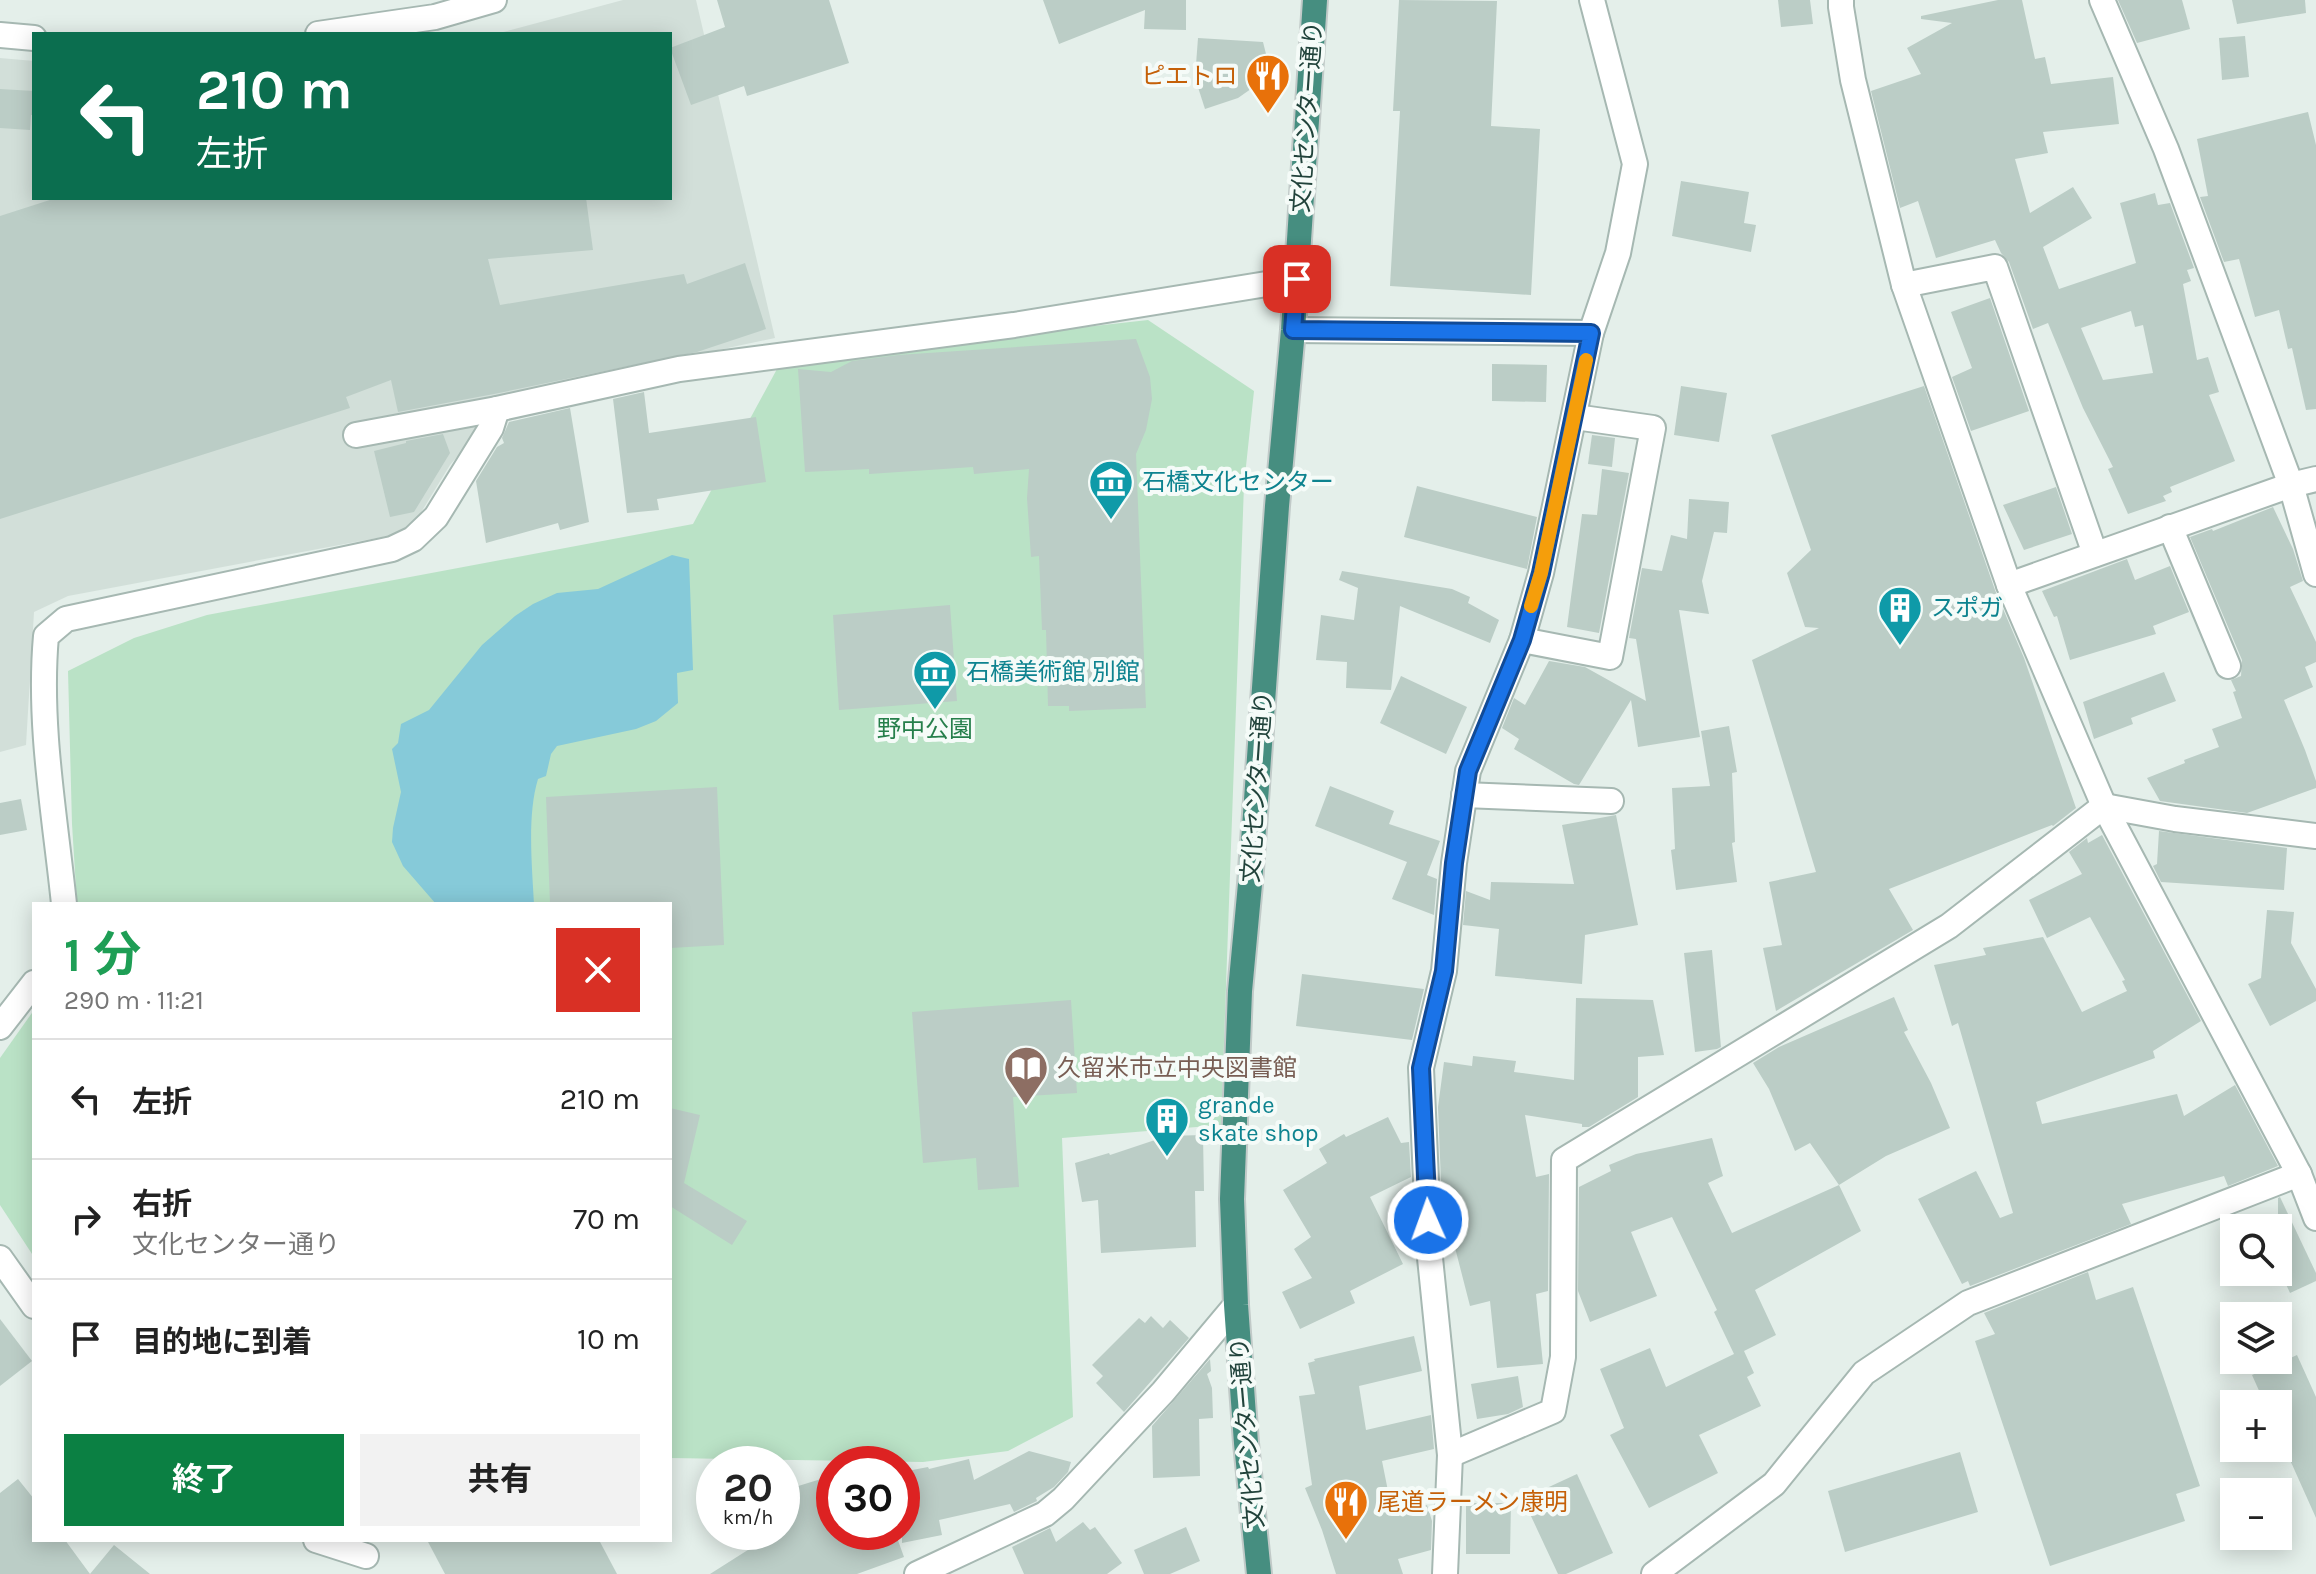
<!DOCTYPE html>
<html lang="ja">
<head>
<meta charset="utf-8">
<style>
  :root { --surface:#fff; --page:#f2f2f2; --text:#222; --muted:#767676; --line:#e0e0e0; --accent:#0b8043 }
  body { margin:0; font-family:Karla,"Noto Sans JP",sans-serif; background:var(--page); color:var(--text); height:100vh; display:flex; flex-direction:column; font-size:30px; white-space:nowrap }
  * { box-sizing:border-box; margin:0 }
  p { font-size:26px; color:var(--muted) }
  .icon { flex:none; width:44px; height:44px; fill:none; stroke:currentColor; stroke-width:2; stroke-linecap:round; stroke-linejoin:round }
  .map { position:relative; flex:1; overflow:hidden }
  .details { position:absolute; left:32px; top:902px; width:640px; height:640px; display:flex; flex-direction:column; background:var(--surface); border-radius:0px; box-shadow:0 4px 20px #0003 }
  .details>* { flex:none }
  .hud { position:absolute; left:32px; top:32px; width:640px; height:168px; border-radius:0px; box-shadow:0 4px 20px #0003; background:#0b6e4f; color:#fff; overflow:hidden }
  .buttons { position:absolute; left:2220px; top:1214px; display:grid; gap:16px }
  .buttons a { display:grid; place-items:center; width:72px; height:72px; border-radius:0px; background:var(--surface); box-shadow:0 4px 20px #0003; font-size:40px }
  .speed { position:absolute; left:696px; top:1446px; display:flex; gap:16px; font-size:40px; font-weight:700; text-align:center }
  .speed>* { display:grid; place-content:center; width:104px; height:104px; border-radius:50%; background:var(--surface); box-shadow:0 4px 20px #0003; line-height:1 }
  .speed small { font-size:20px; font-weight:400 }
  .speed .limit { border:12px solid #d22; background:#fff; color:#111 }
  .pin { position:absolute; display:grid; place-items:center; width:68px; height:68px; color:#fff; margin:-34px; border-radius:16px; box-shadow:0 4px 12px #0006 }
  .me { position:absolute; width:88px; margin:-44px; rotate:358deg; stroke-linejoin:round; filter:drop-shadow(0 0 6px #0008) }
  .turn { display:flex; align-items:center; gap:28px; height:168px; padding:0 32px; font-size:36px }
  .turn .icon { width:104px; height:104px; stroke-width:2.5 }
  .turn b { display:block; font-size:56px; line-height:68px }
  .round { display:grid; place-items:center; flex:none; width:84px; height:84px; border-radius:0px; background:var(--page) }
  .summary { display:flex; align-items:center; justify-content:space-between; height:136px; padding:0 32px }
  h1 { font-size:48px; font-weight:700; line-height:60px; color:#1e9e55 }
  .cta { display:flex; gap:16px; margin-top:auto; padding:16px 32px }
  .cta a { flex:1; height:92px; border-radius:0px; background:var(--accent); color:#fff; font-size:32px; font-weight:700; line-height:92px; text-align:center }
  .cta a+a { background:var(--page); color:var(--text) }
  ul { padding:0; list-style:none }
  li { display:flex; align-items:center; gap:24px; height:120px; padding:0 32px; border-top:2px solid var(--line) }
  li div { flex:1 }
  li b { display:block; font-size:30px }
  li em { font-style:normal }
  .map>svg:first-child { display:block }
</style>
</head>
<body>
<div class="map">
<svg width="2316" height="1574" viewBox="0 0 2316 1574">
  <rect width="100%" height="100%" fill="#e4efea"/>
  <!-- built -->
  <polygon fill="#d2dfd9" points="623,0 696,0 775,338 512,394 450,465 409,532 68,596 34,612 26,745 0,752 0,58 34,61 34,198 670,198 670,34 496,34"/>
  <!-- green -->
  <g fill="#bae2c6">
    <polygon points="1148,320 1254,391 1244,485 1221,1125 1062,1138 1073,1417 1008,1451 923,1462 670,1458 670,904 77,904 72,824 68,671 134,638 207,615 693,524 777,369 961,341"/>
    <polygon points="34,1010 34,1257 0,1205 0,1058"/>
  </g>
  <!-- water -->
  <path fill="#86cad9" d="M672 555 689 559 693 670 677 673 678 703 656 721 636 729 557 746 551 754 546 776 538 779C527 815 532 866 534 904H436L403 866 392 842 393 828 401 792 392 749 398 743 401 724 429 710 482 645 515 616 533 604 557 593 598 589Z"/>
  <!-- building -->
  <g fill="#bbcdc6" fill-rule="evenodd">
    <polygon points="717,0 829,0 849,63 747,96 744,86 691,105 670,48 725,27"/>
    <polygon points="1043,0 1186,0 1186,30 1144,29 1145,10 1059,44"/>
    <polygon points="1399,0 1497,1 1491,126 1540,129 1531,295 1390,286 1400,111 1393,111"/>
    <polygon points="1778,0 1810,0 1813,24 1781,27"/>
    <path d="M1998 0H2022L2035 59 2045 57 2051 84 2113 77 2119 124 2043 132 2048 153 2015 159 2030 213 2073 187 2092 218 2043 247 2059 289 2136 263 2120 203 2155 193 2158 205 2170 203 2194 268 2187 270 2191 281 2183 284 2197 360 2208 357 2219 392 2209 395 2235 461 2170 487 2172 492 2163 496 2166 501 2128 514 2108 469 2113 467 2083 408 2048 323 2033 329 2009 262 2001 253 1995 240 1936 258 1918 201 1900 208 1871 91 1921 74 1907 48 1952 23 1921 19V16ZM2131 311 2135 327 2143 325 2153 373 2103 380 2081 328Z"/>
    <polygon points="2118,0 2182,0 2190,29 2137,43"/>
    <polygon points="2232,0 2305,0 2306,13 2237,24"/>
    <polygon points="2245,36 2249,77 2222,80 2219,38"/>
    <polygon points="1198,38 1263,42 1268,62 1258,84 1238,98 1205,109 1195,78"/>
    <polygon points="0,89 34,91 34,115 31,115 30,130 0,128"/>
    <polygon points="2308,112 2316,145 2316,409 2306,410 2292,348 2288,349 2279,310 2255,317 2239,259 2224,262 2200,197 2208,196 2197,139"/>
    <polygon points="1681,181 1749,192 1744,223 1756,225 1751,252 1672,236"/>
    <polygon points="56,198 586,198 593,250 488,259 500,305 684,274 687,284 745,263 766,329 697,352 494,394 398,412 391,380 346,397 350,408 0,519 0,216"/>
    <polygon points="1990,298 2029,411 1971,431 1952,377 1972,368 1951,312"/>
    <polygon points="1136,339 1150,377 1152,399 1146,430 1136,454 1146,708 1069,711 1069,706 1048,706 1046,630 1042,630 1039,556 1031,557 1027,498 1029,469 974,474 973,467 869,474 869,469 805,472 798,369 831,372 852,361 898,355"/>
    <polygon points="1492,364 1547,365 1546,402 1492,401"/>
    <polygon points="1681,386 1727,393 1719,442 1674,435"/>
    <polygon points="1924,386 1995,590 2024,658 2076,808 2053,826 2052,825 1889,889 1913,930 1776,1011 1763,948 1782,945 1769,882 1816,872 1752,660 1819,628 1805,627 1787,573 1811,550 1771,435"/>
    <polygon points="644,392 649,433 756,417 766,482 657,499 659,510 627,513 613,399"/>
    <polygon points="570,408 589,522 560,530 558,523 486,543 476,481 497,447 504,443 502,438 509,422"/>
    <polygon points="443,434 450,453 414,512 390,517 374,451 406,443 406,441"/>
    <polygon points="1592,435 1615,438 1612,467 1588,464"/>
    <polygon points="1602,469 1629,473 1599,633 1567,627 1582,514 1597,515"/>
    <polygon points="1417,486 1537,517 1527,569 1404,537"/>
    <polygon points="2056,487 2072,534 2024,550 2003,505"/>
    <polygon points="1689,499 1729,502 1727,533 1714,532 1702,581 1709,614 1679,610 1700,737 1638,747 1631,700 1579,785 1574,784 1514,749 1519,739 1502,728 1514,698 1525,705 1549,661 1585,667 1646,701 1636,639 1629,638 1642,568 1662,571 1671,535 1687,539"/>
    <polygon points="2273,507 2293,549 2303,581 2290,587 2316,642 2316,662 2305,667 2313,687 2284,700 2305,750 2316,781 2316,788 2247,813 2160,801 2147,778 2185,763 2184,760 2219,747 2212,729 2242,718 2233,692 2236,691 2231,680 2241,676 2242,660 2190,537 2212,529 2213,531"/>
    <polygon points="2127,559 2135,580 2170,566 2189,612 2153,626 2156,634 2070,660 2057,616 2054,617 2042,591"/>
    <polygon points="1342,571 1452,589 1470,597 1468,603 1499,620 1490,643 1400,606 1391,690 1346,688 1347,662 1316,660 1321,615 1354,620 1358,588 1339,580"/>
    <polygon points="950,605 957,701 839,710 833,615"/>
    <polygon points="2164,672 2176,701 2131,718 2133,724 2094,739 2083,702"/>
    <polygon points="1401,676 1467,707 1446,754 1380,723"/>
    <polygon points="1729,726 1737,772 1732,773 1735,842 1732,843 1737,882 1676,890 1671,850 1675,849 1672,788 1710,786 1701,731"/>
    <polygon points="1330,786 1394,811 1389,824 1440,841 1427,875 1437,879 1434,915 1392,899 1407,862 1315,826"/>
    <polygon points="717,787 724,945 670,948 670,904 550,904 546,797"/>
    <polygon points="21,799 27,830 0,835 0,803"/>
    <polygon points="1616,815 1638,925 1585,935 1582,984 1495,976 1499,929 1463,925 1466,891 1490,900 1491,882 1574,884 1562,825"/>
    <polygon points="2159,831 2287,848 2284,890 2161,882 2153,866 2157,864"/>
    <polygon points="2102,835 2201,1021 2153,1051 2155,1058 2036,1102 2042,1124 2177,1094 2184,1116 2235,1085 2278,1166 2228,1186 2224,1176 2122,1204 2131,1224 1970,1286 1968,1281 1962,1284 1918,1199 1976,1171 2000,1218 2013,1213 1958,1023 1952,1026 1934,965 1986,955 1983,948 2043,937 2082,1012 2127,991 2122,981 2125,980 2090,917 2047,938 2029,900 2082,874 2069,852 2087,838 2088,843"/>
    <polygon points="2267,910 2294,912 2291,943 2316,989 2316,1001 2270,1026 2248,984 2261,978"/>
    <polygon points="1712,950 1721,1047 1717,1049 1695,1052 1684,953"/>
    <polygon points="1302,974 1424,989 1412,1040 1296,1026"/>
    <polygon points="1894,997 1908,1030 1904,1032 1931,1083 1950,1128 1886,1156 1839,1185 1810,1143 1795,1151 1769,1089 1753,1063 1779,1047"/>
    <polygon points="1576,998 1653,1000 1664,1055 1638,1057 1638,1097 1589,1127 1582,1127 1582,1124 1525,1115 1536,1177 1549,1174 1548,1291 1536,1294 1543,1364 1497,1368 1490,1301 1470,1306 1452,1236 1445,1239 1443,1233 1438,1107 1444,1062 1472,1066 1473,1056 1516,1061 1514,1072 1574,1080"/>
    <polygon points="1071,1000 1077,1093 1013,1097 1019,1187 978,1190 976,1158 923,1163 912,1012"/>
    <polygon points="670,1108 700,1115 684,1183 747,1221 732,1245 670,1206"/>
    <polygon points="1388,1117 1401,1143 1409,1142 1411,1177 1370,1197 1403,1264 1350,1291 1355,1303 1300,1329 1282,1292 1312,1278 1294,1249 1311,1237 1283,1190 1327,1163 1319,1149 1344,1134 1346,1137"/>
    <polygon points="1203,1135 1204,1191 1195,1191 1196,1247 1101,1253 1098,1200 1082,1202 1075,1163 1109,1153 1110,1155 1167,1136"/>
    <polygon points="1712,1138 1723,1176 1708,1183 1732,1233 1839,1185 1861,1231 1755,1290 1776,1335 1744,1351 1754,1373 1747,1377 1761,1406 1699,1435 1718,1473 1649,1508 1610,1435 1624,1428 1600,1369 1650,1348 1666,1387 1734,1354 1714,1312 1717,1310 1672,1217 1631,1232 1657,1296 1590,1322 1578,1291 1579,1187 1611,1171 1609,1165 1636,1154"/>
    <polygon points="2280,1197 2316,1273 2316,1281 2290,1293 2278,1267 2278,1198"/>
    <polygon points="2088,1272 2096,1300 2133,1287 2200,1486 2176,1494 2185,1521 2050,1566 1975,1341 1995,1334 1984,1313"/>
    <polygon points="1151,1316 1163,1328 1170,1320 1189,1338 1124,1412 1096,1383 1103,1376 1092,1365 1139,1318 1145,1323"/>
    <polygon points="0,1319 32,1361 0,1386"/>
    <polygon points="1414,1336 1422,1371 1359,1386 1366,1430 1431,1415 1434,1449 1382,1461 1393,1516 1427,1505 1432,1521 1431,1550 1398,1559 1403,1574 1336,1574 1322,1530 1305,1488 1312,1485 1299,1396 1315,1394 1308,1363 1315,1361 1314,1359"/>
    <polygon points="2297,1355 2316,1397 2316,1518 2278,1433 2278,1404 2265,1404 2252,1375"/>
    <polygon points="1210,1359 1211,1371 1207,1374 1212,1388 1213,1418 1199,1419 1200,1476 1153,1478 1152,1426"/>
    <polygon points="1518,1376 1523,1407 1508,1414 1477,1419 1471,1384"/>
    <polygon points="1029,1451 1071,1462 1068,1472 1054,1487 1036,1498 1037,1501 1014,1512 1010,1504 939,1520 942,1535 902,1543 902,1472 928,1467 929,1469 969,1459 974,1480"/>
    <polygon points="1960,1452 1978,1512 1845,1552 1828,1491"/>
    <polygon points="1577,1474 1613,1553 1566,1574 1558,1574 1523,1499"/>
    <polygon points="834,1475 834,1532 895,1532 904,1557 857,1574 710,1574 751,1548 745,1532 782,1532 782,1491"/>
    <polygon points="18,1479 34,1499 34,1540 65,1540 90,1574 114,1545 150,1574 0,1574 0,1493"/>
    <polygon points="1466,1503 1511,1503 1510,1554 1466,1554"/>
    <polygon points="1083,1522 1090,1530 1095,1527 1122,1563 1107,1574 1024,1574 1012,1547 1050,1528 1056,1542"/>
    <polygon points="1186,1527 1200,1561 1170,1574 1144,1574 1134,1550"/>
    <polygon points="427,1540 599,1540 617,1574 445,1574"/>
  </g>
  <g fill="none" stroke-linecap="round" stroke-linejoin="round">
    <!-- minor casing -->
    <g stroke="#a6b8b2" stroke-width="28">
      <g id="minor">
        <polyline points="1841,0 1841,7 1853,80 1904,285 2009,585 2104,806 2299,1174 2316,1218"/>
        <polyline points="2102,0 2166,149 2291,485 2316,574"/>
        <polyline points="1904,285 1995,267 2095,554"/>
        <polyline points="1293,330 1591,333"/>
        <polyline points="356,435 497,409 679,369 1014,325 1297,279"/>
        <polyline points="2170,527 2228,666"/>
        <polyline points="2009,585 2291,485 2316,479"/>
        <polyline points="1522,640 1610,657 1653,428 1575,417"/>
        <polyline points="1464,795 1611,801"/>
        <path d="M64 904C55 816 38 725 46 636L66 619 392 549 413 539 436 517 491 428 497 409"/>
        <polyline points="0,1027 34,983"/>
        <polyline points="0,1258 34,1306"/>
        <polyline points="1450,1455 1553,1411 1563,1357 1564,1160 1949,926 2104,806 2175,819 2316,836"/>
        <polyline points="316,1540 366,1556"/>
        <polyline points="917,1574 1045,1514 1063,1499 1163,1392 1236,1305"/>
        <polyline points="1445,1574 1450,1455 1429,1248 1421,1068 1444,971 1454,863 1468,771 1522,640 1541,573 1591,333 1618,253 1635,164 1592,0"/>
        <polyline points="1654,1574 1774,1484 1864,1373 1968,1303 2299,1174"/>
      </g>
    </g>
    <!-- tertiary casing -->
    <g stroke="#a6b8b2" stroke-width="28">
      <g id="tertiary">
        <polyline points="318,34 435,17 494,0"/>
        <polyline points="0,35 34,38"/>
      </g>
    </g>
    <!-- trunk casing -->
    <g stroke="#c1cac8" stroke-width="28">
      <polyline id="trunk" points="1259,1574 1246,1443 1236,1305 1232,1199 1240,991 1250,884 1277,506 1293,330 1315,0"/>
    </g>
    <!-- minor -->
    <use href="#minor" stroke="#fff" stroke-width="24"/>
    <!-- tertiary -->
    <use href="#tertiary" stroke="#fff" stroke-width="24"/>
    <!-- trunk -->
    <use href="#trunk" stroke="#468e80" stroke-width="24"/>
  </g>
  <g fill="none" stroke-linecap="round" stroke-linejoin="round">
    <!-- route casing -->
    <g stroke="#114b97" stroke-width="20">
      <polyline id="route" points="1297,279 1293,330 1591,333 1541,573 1522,640 1468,771 1454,863 1444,971 1421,1068 1428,1220"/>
    </g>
    <!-- route -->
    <use href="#route" stroke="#1a73e8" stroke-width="14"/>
    <!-- slow -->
    <polyline stroke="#f59e0b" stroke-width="14" points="1531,606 1541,573 1586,360"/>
  </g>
  <!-- icons -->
  <defs>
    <g id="restaurant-pin" transform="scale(2.3)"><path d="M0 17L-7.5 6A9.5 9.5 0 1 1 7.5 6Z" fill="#e8710a" stroke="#f5fbf8"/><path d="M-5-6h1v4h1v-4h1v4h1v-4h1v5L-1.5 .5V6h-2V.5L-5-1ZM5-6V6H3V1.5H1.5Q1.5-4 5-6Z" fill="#fff"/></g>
    <g id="museum-pin" transform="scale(2.3)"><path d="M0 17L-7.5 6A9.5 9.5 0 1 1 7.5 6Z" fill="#0f9aa8" stroke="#f5fbf8"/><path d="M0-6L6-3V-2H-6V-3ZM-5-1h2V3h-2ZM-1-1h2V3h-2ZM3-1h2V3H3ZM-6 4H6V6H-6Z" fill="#fff"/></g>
    <g id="building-pin" transform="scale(2.3)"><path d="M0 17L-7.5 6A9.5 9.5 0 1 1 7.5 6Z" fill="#0f9aa8" stroke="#f5fbf8"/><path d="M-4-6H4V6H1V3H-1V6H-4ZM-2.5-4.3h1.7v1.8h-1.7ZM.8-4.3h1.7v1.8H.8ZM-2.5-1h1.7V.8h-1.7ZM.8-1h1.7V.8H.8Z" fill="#fff"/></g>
    <g id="library-pin" transform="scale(2.3)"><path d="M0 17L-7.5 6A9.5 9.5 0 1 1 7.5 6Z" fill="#8d6e63" stroke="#f5fbf8"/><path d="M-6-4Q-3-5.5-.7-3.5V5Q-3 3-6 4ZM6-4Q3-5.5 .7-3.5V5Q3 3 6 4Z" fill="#fff"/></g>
  </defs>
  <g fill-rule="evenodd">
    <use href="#restaurant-pin" x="1268" y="76"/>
    <use href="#museum-pin" x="1111" y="482"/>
    <use href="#building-pin" x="1900" y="608"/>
    <use href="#museum-pin" x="935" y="672"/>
    <use href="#library-pin" x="1026" y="1068"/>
    <use href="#building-pin" x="1167" y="1119"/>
    <use href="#restaurant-pin" x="1346" y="1502"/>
  </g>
  <g text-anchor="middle" stroke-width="8" stroke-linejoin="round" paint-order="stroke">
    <!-- food labels -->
    <g font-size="24" fill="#c56008" stroke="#f5fbf8" text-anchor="end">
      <text x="1237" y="84">ピエトロ</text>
      <text x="1377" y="1510" text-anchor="start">尾道ラーメン康明</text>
    </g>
    <!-- street labels -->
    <g font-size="24" fill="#21433b" stroke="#f5fbf8">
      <text transform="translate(1307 117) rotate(-86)" y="8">文化センター通り</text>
      <text transform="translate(1257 787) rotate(-86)" y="8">文化センター通り</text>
      <text transform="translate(1247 1433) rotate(-95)" y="8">文化センター通り</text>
    </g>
    <!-- culture labels -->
    <g font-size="24" fill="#0d838f" stroke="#f5fbf8" text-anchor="start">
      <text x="1142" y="490">石橋文化センター</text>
      <text x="1931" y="616">スポガ</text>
      <text x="966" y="680">石橋美術館 別館</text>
      <text x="1198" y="1113">grande<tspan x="1198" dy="28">skate shop</tspan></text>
    </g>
    <!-- park labels -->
    <g font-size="24" fill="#267f4b" stroke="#f5fbf8">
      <text x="925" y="737">野中公園</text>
    </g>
    <!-- education labels -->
    <g font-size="24" fill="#785e54" stroke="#f5fbf8" text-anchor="start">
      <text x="1057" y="1076">久留米市立中央図書館</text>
    </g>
  </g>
</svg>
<div class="buttons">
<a><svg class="icon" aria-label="search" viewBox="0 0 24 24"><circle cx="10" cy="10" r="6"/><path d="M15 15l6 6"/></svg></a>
<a><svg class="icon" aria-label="layers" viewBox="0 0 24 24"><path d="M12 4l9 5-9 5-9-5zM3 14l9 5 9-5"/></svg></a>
<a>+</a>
<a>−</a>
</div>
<div class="speed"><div>20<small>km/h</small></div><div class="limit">30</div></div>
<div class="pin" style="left:1297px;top:279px;background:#d93025"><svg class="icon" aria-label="arrive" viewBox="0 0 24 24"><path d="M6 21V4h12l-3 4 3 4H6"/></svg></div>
<svg class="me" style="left:1428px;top:1220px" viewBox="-20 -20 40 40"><circle r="17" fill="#1a73e8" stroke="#fff" stroke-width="3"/><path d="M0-11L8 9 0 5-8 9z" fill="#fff"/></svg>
<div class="hud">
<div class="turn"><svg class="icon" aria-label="left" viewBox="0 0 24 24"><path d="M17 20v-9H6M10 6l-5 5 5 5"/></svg><div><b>210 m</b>左折</div></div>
</div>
<section class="details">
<div class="summary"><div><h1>1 分</h1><p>290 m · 11:21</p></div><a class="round" style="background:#d93025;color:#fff"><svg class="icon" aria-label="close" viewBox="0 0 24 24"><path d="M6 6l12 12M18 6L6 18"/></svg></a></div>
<ul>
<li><svg class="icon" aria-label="left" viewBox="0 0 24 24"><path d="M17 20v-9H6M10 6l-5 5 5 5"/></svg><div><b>左折</b></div><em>210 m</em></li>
<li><svg class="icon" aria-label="right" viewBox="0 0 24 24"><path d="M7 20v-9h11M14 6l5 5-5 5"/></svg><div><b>右折</b><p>文化センター通り</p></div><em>70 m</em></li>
<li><svg class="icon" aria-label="arrive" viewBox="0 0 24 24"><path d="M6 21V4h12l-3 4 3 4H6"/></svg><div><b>目的地に到着</b></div><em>10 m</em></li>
</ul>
<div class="cta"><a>終了</a><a>共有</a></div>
</section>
</div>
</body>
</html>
